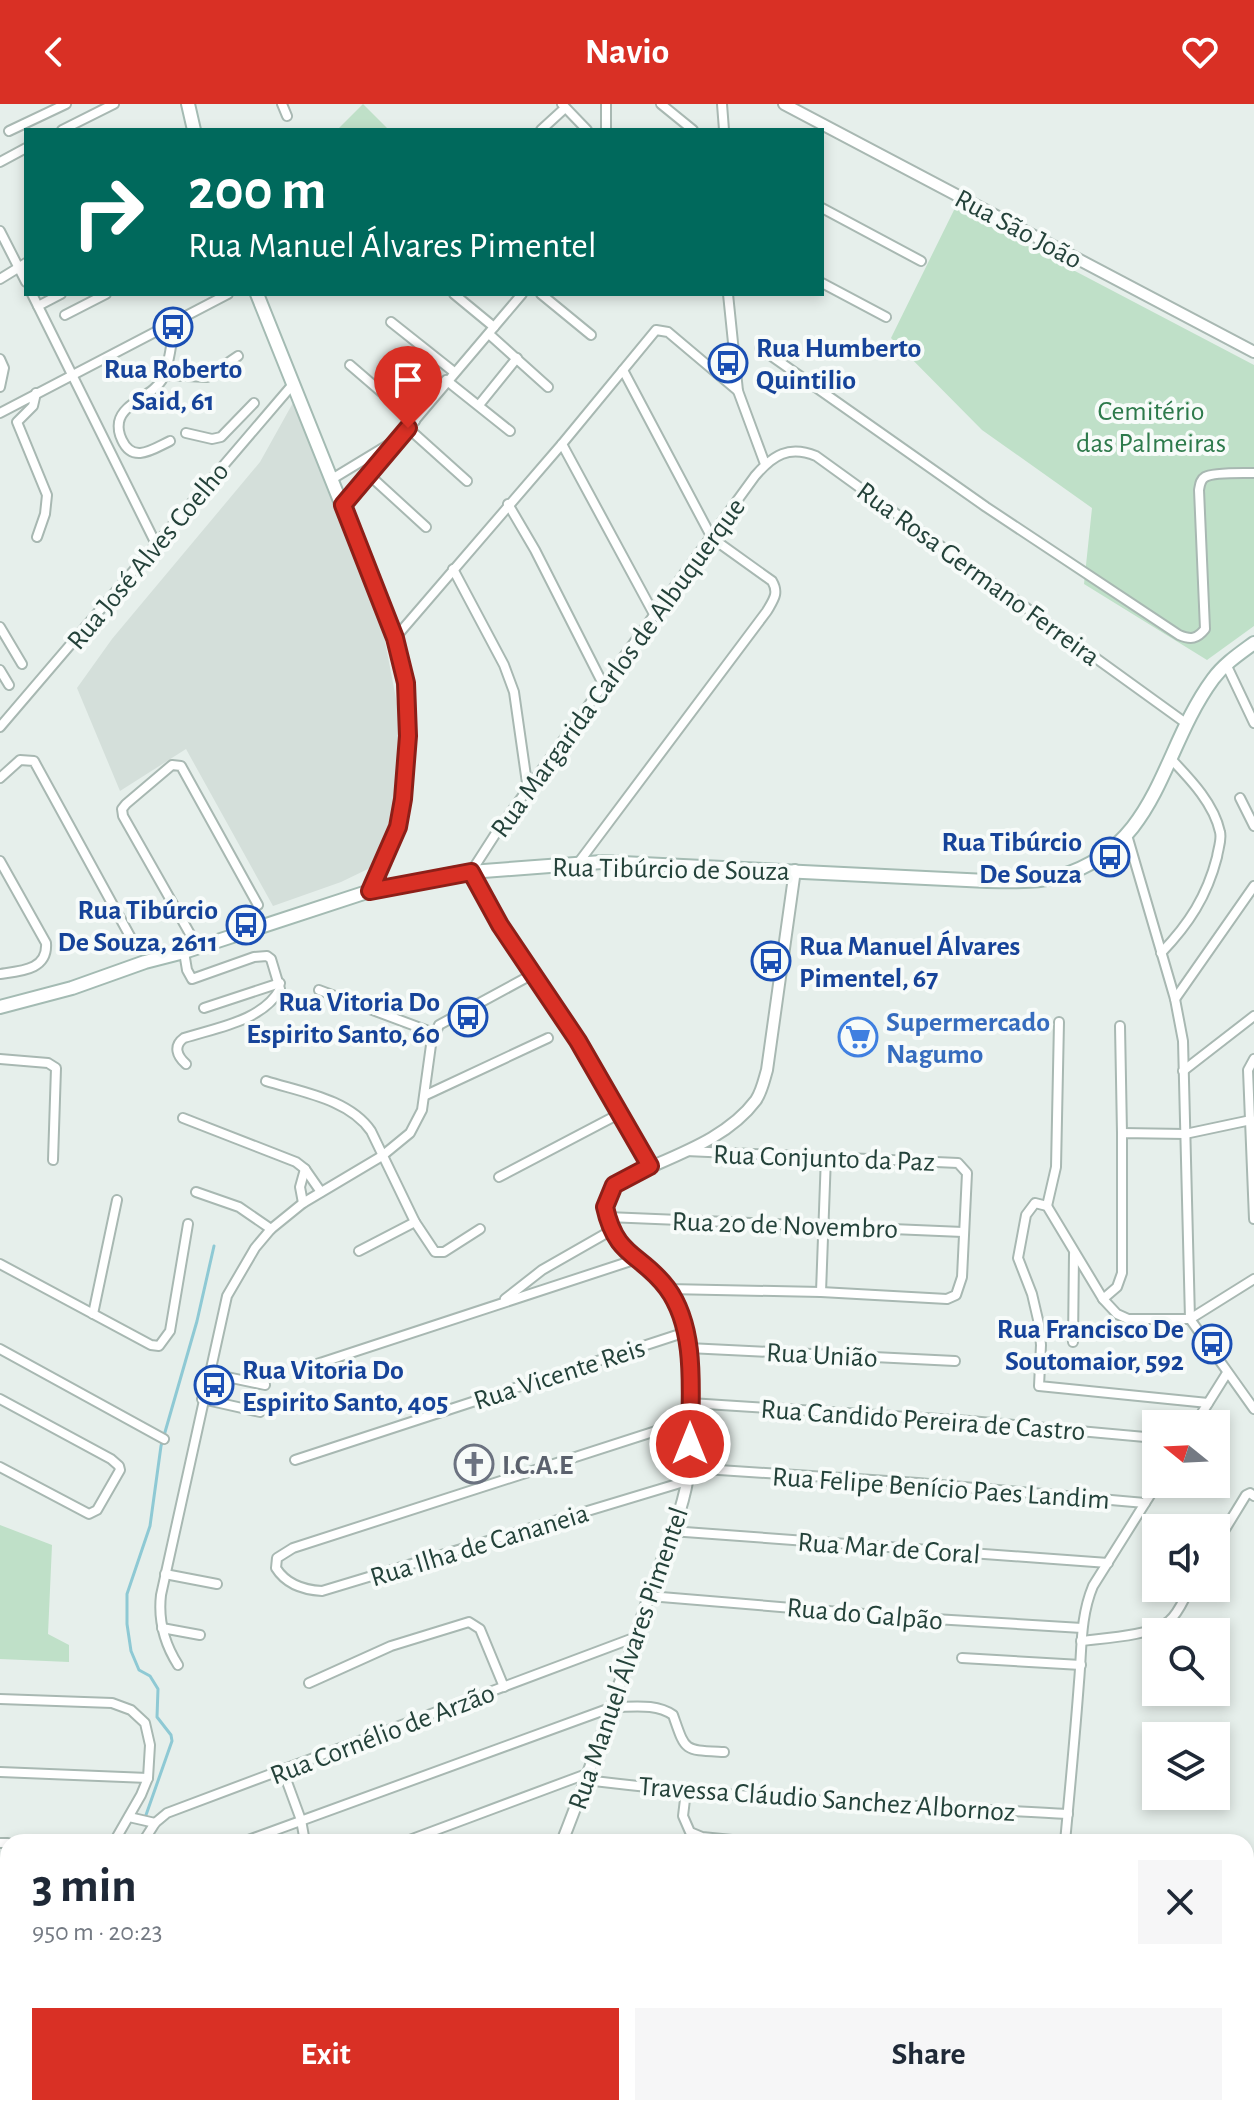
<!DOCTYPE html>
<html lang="en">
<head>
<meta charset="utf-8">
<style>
  :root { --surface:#fff; --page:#f6f6f7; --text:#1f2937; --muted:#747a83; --accent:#d93025 }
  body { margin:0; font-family:"Alegreya Sans",sans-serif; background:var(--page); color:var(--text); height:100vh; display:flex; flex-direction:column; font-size:30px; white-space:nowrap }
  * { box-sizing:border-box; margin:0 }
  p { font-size:26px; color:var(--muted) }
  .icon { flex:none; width:44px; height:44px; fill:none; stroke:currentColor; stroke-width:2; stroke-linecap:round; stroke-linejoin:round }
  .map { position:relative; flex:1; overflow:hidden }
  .side { position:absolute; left:0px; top:1730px; width:1254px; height:282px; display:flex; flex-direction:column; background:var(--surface); border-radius:24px 24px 0 0; box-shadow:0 4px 12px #0003 }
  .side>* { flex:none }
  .top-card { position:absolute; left:24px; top:24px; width:800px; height:168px; border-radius:0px; box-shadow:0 4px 12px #0003; background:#00695c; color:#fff; overflow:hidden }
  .needle { width:52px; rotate:288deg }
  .fabs { position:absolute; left:1142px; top:1306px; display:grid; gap:16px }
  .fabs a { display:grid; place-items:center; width:88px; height:88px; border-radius:0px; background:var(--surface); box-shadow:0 4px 12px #0003; font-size:40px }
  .pin { position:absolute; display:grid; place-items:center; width:68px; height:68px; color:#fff; margin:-82px -34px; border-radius:50% 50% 50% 0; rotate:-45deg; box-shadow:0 0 8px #0007 }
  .pin .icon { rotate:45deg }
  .me { position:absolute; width:88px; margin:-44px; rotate:0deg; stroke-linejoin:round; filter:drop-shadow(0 0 6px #0008) }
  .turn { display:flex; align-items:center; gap:28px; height:168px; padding:0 32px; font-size:36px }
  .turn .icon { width:104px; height:104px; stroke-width:2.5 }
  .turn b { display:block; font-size:56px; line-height:68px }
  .round { display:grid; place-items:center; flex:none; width:84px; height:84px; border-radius:0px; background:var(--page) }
  .summary { display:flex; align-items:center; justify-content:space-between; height:136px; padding:0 32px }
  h1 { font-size:48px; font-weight:700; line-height:60px }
  .cta { display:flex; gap:16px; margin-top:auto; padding:16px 32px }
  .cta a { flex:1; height:92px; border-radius:0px; background:var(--accent); color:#fff; font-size:32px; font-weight:700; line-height:92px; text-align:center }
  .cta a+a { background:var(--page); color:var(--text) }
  header { display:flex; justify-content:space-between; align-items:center; height:104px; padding:0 32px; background:var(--accent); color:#fff; font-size:36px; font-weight:700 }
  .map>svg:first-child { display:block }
</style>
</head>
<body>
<header><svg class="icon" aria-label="back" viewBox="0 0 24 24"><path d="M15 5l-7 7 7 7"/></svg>Navio<svg class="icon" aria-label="heart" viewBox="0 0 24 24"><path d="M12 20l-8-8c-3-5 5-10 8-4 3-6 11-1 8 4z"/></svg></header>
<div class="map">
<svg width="1254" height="2011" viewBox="0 0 1254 2011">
  <rect width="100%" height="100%" fill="#e6efeb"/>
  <!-- built -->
  <polygon fill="#d4dfda" points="294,297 384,532 402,626 392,724 370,764 341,778 273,802 186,645 120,687 77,584 112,535 260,358"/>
  <!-- green -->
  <g fill="#bfe0c8">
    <polygon points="363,0 389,26 337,26"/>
    <polygon points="955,104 1254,261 1254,522 1207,556 1084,480 1092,404 982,326 891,234"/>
    <polygon points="0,1421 52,1441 48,1530 69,1541 69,1558 0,1555"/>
  </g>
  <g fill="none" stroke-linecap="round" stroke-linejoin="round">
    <!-- stream -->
    <g stroke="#8ec9d4" stroke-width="3">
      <polyline points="146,1711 172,1637 171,1631 157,1613 158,1585 150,1572 139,1566 131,1547 127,1520 127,1490 150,1422 161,1342 197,1217 214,1142"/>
      <polyline points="131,1738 134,1732"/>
      <polyline points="6,2011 17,2004"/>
    </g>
    <!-- minor casing -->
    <g stroke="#a8b8b2" stroke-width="12">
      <g id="minor">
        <polyline points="282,0 287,12"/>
        <polyline points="562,0 587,26"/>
        <polyline points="661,0 693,26"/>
        <polyline points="722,0 724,26"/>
        <polyline points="62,26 114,0"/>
        <polyline points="541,26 565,4"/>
        <polyline points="606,26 606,0"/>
        <polyline points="9,27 66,0"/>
        <polyline points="0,58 26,44"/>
        <polyline points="822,104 921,157"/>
        <polyline points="0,127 26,178"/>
        <polyline points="0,175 26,159"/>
        <polyline points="822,179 886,213"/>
        <polyline points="32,190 156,440"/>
        <polyline points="454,190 494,223"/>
        <polyline points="541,190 591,231"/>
        <polyline points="728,190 738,287 765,360"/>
        <polyline points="38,202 61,190"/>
        <polyline points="65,211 106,190"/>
        <polyline points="391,218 454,268"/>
        <polyline points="489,230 548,283"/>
        <path d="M760 244 986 403 1179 531C1191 536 1197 535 1205 525L1199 386C1200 381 1200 376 1205 373 1213 368 1243 369 1254 369"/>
        <polyline points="0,255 4,264 0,283"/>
        <polyline points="350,261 415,317"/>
        <polyline points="164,271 207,273 238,252"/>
        <polyline points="446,276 510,327"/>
        <polyline points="36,289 33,302 17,318 47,391 45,410 37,433"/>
        <polyline points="479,301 517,254"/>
        <polyline points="0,309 228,190"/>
        <polyline points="408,324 467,377"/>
        <polyline points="186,329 212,335 221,333 254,299"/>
        <path d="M170 337C153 345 133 360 122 336 119 330 118 324 119 318 123 298 153 293 163 274 170 257 172 236 174 218"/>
        <polyline points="562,340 655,512"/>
        <polyline points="368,370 426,423"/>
        <polyline points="332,375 393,338"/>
        <polyline points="508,400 535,446 604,582"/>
        <polyline points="343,401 522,190"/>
        <polyline points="453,465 504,561 514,588 528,686"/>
        <polyline points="0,523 22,560"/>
        <polyline points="395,534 562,340 656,226 668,228 738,287"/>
        <polyline points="1226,560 1254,619"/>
        <polyline points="0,566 9,581"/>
        <polyline points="0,623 294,279"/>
        <polyline points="0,674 20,656 34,657 137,845"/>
        <polyline points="1240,694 1254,722"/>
        <polyline points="1127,731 1175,895 1183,937 1190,1215 1254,1305"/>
        <path d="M0 757 46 839C48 866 21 867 0 870"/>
        <path d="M579 758 767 507C774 495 779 489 772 477L712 434 623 266"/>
        <polyline points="198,844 123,712 122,705 126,700 172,661 181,662 258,801"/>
        <path d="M184 848 187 866 192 875 254 853 267 852 271 855 280 885C263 917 215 924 184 934 173 942 177 952 186 960"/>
        <path d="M1161 849C1189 820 1207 792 1217 753 1218 745 1222 736 1220 728 1214 700 1191 676 1172 656"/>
        <polyline points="319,886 434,929"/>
        <polyline points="1175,895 1254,782"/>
        <polyline points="204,904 280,879"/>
        <polyline points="1120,922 1122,1029"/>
        <polyline points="0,955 48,959 56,964 53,1056"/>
        <polyline points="1254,955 1248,966 1254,1115"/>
        <polyline points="1183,967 1254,912"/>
        <path d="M266 977C301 988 349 995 371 1027L415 1118 435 1148H444L480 1125"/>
        <polyline points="426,991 548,934"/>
        <polyline points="183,1014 296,1058 305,1065 321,1088"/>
        <path d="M650 1062 578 937 500 821 471 768 498 726 755 372C773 351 789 341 816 352L1187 620"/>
        <polyline points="499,1073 619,1010"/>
        <polyline points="196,1088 239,1103 271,1125"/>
        <polyline points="303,1099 300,1083 305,1065"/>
        <polyline points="1047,1102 1056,1063 1059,918"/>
        <polyline points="607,1113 963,1128"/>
        <polyline points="359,1147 415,1118"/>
        <polyline points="0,1160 151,1241 159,1242 170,1227 188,1120"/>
        <polyline points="668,1185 821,1188 947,1195 956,1191 962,1173 967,1069 958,1059 686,1047"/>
        <polyline points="821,1188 826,1052"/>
        <polyline points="505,1195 542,1166 612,1126"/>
        <polyline points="1103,1195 1117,1183 1122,1169 1122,1029 1185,1030 1251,1016"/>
        <polyline points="93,1210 117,1096"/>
        <polyline points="1073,1238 1074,1150"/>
        <polyline points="688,1244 955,1257"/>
        <polyline points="0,1245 164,1335"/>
        <polyline points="317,1260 637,1155"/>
        <polyline points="208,1269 265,1281"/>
        <polyline points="0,1295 111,1355 119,1362 120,1366 97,1406 89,1410 0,1363"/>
        <polyline points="202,1295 260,1308"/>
        <polyline points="690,1299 970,1317 1156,1334"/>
        <polyline points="1208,1299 1039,1282 1041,1241 1039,1220 1032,1190 1018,1154 1026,1111 1035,1099 1047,1102 1103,1195 1117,1210 1128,1215 1190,1215 1254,1175"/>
        <polyline points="1195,1320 1227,1269"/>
        <polyline points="295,1356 686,1228"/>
        <polyline points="689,1364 918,1379 1145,1399"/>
        <path d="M687 1377 322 1487C304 1486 286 1480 276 1464L277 1454 293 1444 690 1316"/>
        <polyline points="671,1427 1108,1459"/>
        <polyline points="1216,1440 1246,1391 1250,1389 1254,1392"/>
        <polyline points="165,1470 217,1480"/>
        <polyline points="649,1492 901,1513 1082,1524"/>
        <polyline points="162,1524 200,1531"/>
        <path d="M1081 1537C1105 1534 1151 1532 1169 1517 1179 1509 1184 1494 1190 1484"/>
        <polyline points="962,1554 1081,1561"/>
        <path d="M178 1561C164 1539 158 1517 161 1491L227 1192 255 1144 271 1125 303 1099 382 1052 410 1029 422 1006 431 941 439 921 533 870"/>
        <polyline points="309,1579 391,1542 469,1518 480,1525 504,1583"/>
        <polyline points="0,1595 112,1599 131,1606 145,1619 150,1641 148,1674 141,1691 114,1738"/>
        <polyline points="283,1667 301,1716 305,1738"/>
        <polyline points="0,1668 148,1674"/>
        <path d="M586 1676C746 1696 907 1701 1068 1710"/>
        <polyline points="686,1687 683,1712 690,1728 702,1733 752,1738"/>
        <polyline points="129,1713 155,1719"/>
        <polyline points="143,1738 155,1719 167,1709 636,1533"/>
        <path d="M243 1738 613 1603C633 1603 656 1599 673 1611 686 1648 683 1646 724 1648"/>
        <polyline points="404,1738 589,1669"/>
        <path d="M1065 1738C1070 1685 1075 1632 1079 1578 1082 1545 1080 1513 1093 1482L1157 1380"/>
        <polyline points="0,1739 8,1739"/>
        <polyline points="1246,1798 1254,1796"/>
        <polyline points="0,1819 8,1819"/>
        <polyline points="1252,1855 1254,1855"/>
        <polyline points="86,2004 88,2011"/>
        <polyline points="451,2004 453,2011"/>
        <polyline points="773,2004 835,2011"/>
        <polyline points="118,2011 137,2004"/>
        <polyline points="304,2011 304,2004"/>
        <polyline points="326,2011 345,2004"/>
        <polyline points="882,2011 915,2004"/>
        <polyline points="1016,2011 1018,2004"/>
      </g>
    </g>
    <!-- tertiary casing -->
    <g stroke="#a8b8b2" stroke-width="14">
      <g id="tertiary">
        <polyline points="784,0 1254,248"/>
        <path d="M562 1738C594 1657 622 1574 649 1492 662 1452 685 1406 689 1364 692 1333 690 1299 689 1267 688 1243 687 1218 675 1196 663 1173 642 1163 624 1146 605 1128 597 1093 620 1077 665 1054 724 1039 756 996 762 987 764 976 767 966L795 766"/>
        <polyline points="519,2004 520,2011"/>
      </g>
    </g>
    <!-- secondary casing -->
    <g stroke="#a4bbb3" stroke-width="16">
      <g id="secondary">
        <polyline points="188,0 194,26"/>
        <polyline points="257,190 395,534 406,579 408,632 403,695 398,723 370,787"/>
        <path d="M0 903 72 884 145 858 184 848 370 787 457 769 602 758 987 777C1011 777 1036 779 1060 772 1160 742 1160 647 1213 575 1224 560 1239 550 1254 539"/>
      </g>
    </g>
    <!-- minor -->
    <use href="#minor" stroke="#fff" stroke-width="8"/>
    <!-- tertiary -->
    <use href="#tertiary" stroke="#fff" stroke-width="10"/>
    <!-- secondary -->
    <use href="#secondary" stroke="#fff" stroke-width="12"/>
  </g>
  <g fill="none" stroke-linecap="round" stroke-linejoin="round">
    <!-- route casing -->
    <g stroke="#8d1f18" stroke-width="20">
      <path id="route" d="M408 324 343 401 395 534 406 579 408 632 403 695 398 723 370 787 471 768 500 821 578 937 650 1062 614 1081 605 1103C616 1154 641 1149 667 1184 698 1226 690 1291 690 1340"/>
    </g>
    <!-- route -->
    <use href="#route" stroke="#d93025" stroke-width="14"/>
  </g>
  <!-- icons -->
  <defs>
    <g id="bus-ring" transform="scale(2)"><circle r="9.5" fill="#f7fbf9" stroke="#1a4fb4" stroke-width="1.5"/><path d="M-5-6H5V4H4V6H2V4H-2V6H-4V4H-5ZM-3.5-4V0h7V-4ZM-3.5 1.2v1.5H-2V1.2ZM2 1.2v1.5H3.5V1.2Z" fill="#1a4fb4"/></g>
    <g id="supermarket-ring" transform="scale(2)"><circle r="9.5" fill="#f7fbf9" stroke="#3f7fe0" stroke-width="1.5"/><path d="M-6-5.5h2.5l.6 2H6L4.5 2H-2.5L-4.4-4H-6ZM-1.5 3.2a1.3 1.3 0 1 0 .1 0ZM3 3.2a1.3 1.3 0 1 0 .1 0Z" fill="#3f7fe0"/></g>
    <g id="church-ring" transform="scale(2)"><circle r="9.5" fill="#f7fbf9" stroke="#6b7280" stroke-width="1.5"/><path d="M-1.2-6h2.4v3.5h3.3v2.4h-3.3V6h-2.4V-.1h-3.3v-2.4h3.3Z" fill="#6b7280"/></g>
  </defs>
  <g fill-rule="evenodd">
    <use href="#bus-ring" x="173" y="223"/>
    <use href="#bus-ring" x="728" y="259"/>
    <use href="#bus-ring" x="1110" y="753"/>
    <use href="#bus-ring" x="246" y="821"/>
    <use href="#bus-ring" x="771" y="857"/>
    <use href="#bus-ring" x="468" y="913"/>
    <use href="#supermarket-ring" x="858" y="933"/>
    <use href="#bus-ring" x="1212" y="1240"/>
    <use href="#bus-ring" x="214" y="1281"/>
    <use href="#church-ring" x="474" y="1360"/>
  </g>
  <g text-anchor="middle" stroke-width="8" stroke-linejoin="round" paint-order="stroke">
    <!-- street labels -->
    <g font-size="28" fill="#24423a" stroke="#f7fbf9">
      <text transform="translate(1019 124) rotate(28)" y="10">Rua São João</text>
      <text transform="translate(147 451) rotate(-50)" y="10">Rua José Alves Coelho</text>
      <text transform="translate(979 469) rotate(36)" y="10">Rua Rosa Germano Ferreira</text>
      <text transform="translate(617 563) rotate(-54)" y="10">Rua Margarida Carlos de Albuquerque</text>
      <text transform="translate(671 764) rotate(1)" y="10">Rua Tibúrcio de Souza</text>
      <text transform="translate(824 1053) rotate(2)" y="10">Rua Conjunto da Paz</text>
      <text transform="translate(785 1120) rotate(2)" y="10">Rua 20 de Novembro</text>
      <text transform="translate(822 1250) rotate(3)" y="10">Rua União</text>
      <text transform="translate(559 1269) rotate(-18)" y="10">Rua Vicente Reis</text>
      <text transform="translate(923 1315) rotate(4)" y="10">Rua Candido Pereira de Castro</text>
      <text transform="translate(941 1383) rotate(4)" y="10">Rua Felipe Benício Paes Landim</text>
      <text transform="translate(479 1440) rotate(-17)" y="10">Rua Ilha de Cananeia</text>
      <text transform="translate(889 1443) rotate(4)" y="10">Rua Mar de Coral</text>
      <text transform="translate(865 1509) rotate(5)" y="10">Rua do Galpão</text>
      <text transform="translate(627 1554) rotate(-71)" y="10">Rua Manuel Álvares Pimentel</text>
      <text transform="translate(382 1629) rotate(-21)" y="10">Rua Cornélio de Arzão</text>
      <text transform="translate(827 1694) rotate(4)" y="10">Travessa Cláudio Sanchez Albornoz</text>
    </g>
    <!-- transit labels -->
    <g font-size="28" font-weight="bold" fill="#164399" stroke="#f7fbf9" text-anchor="end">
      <text x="756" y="253" text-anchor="start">Rua Humberto<tspan x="756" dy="32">Quintilio</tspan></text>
      <text x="173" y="274" text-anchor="middle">Rua Roberto<tspan x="173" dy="32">Said, 61</tspan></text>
      <text x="1082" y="747">Rua Tibúrcio<tspan x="1082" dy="32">De Souza</tspan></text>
      <text x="218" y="815">Rua Tibúrcio<tspan x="218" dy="32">De Souza, 2611</tspan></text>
      <text x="799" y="851" text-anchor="start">Rua Manuel Álvares<tspan x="799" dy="32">Pimentel, 67</tspan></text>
      <text x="440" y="907">Rua Vitoria Do<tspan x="440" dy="32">Espirito Santo, 60</tspan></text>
      <text x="1184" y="1234">Rua Francisco De<tspan x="1184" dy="32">Soutomaior, 592</tspan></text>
      <text x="242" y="1275" text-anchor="start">Rua Vitoria Do<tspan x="242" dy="32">Espirito Santo, 405</tspan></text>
    </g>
    <!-- park labels -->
    <g font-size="28" fill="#2d7a4b" stroke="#f7fbf9">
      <text x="1151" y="316">Cemitério<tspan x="1151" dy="32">das Palmeiras</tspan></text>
    </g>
    <!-- shop labels -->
    <g font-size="28" font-weight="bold" fill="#366cbe" stroke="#f7fbf9" text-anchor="start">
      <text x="886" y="927">Supermercado<tspan x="886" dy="32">Nagumo</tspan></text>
    </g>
    <!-- worship labels -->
    <g font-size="28" font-weight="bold" fill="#5b616d" stroke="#f7fbf9" text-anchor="start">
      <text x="502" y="1370">I.C.A.E</text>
    </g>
  </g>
</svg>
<div class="fabs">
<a><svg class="needle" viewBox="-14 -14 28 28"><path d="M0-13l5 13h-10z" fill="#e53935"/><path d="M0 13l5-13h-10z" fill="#747a83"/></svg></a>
<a><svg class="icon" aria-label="sound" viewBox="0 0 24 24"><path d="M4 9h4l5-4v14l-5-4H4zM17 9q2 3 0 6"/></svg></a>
<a><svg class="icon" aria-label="search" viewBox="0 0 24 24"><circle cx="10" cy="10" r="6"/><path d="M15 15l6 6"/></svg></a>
<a><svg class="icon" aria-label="layers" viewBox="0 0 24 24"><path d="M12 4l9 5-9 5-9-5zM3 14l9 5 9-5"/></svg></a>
</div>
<div class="pin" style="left:408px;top:324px;background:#d93025"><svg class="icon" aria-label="arrive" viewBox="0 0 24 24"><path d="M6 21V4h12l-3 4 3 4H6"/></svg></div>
<svg class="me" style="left:690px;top:1340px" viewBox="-20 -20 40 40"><circle r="17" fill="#d93025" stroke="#fff" stroke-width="3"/><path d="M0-11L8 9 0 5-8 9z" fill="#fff"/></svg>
<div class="top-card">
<div class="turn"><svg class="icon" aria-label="right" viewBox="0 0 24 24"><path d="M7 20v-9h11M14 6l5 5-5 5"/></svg><div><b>200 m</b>Rua Manuel Álvares Pimentel</div></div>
</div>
<section class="side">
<div class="summary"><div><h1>3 min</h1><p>950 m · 20:23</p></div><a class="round"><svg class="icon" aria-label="close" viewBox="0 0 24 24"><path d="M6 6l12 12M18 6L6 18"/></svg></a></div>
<div class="cta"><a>Exit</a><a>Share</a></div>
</section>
</div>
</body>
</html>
